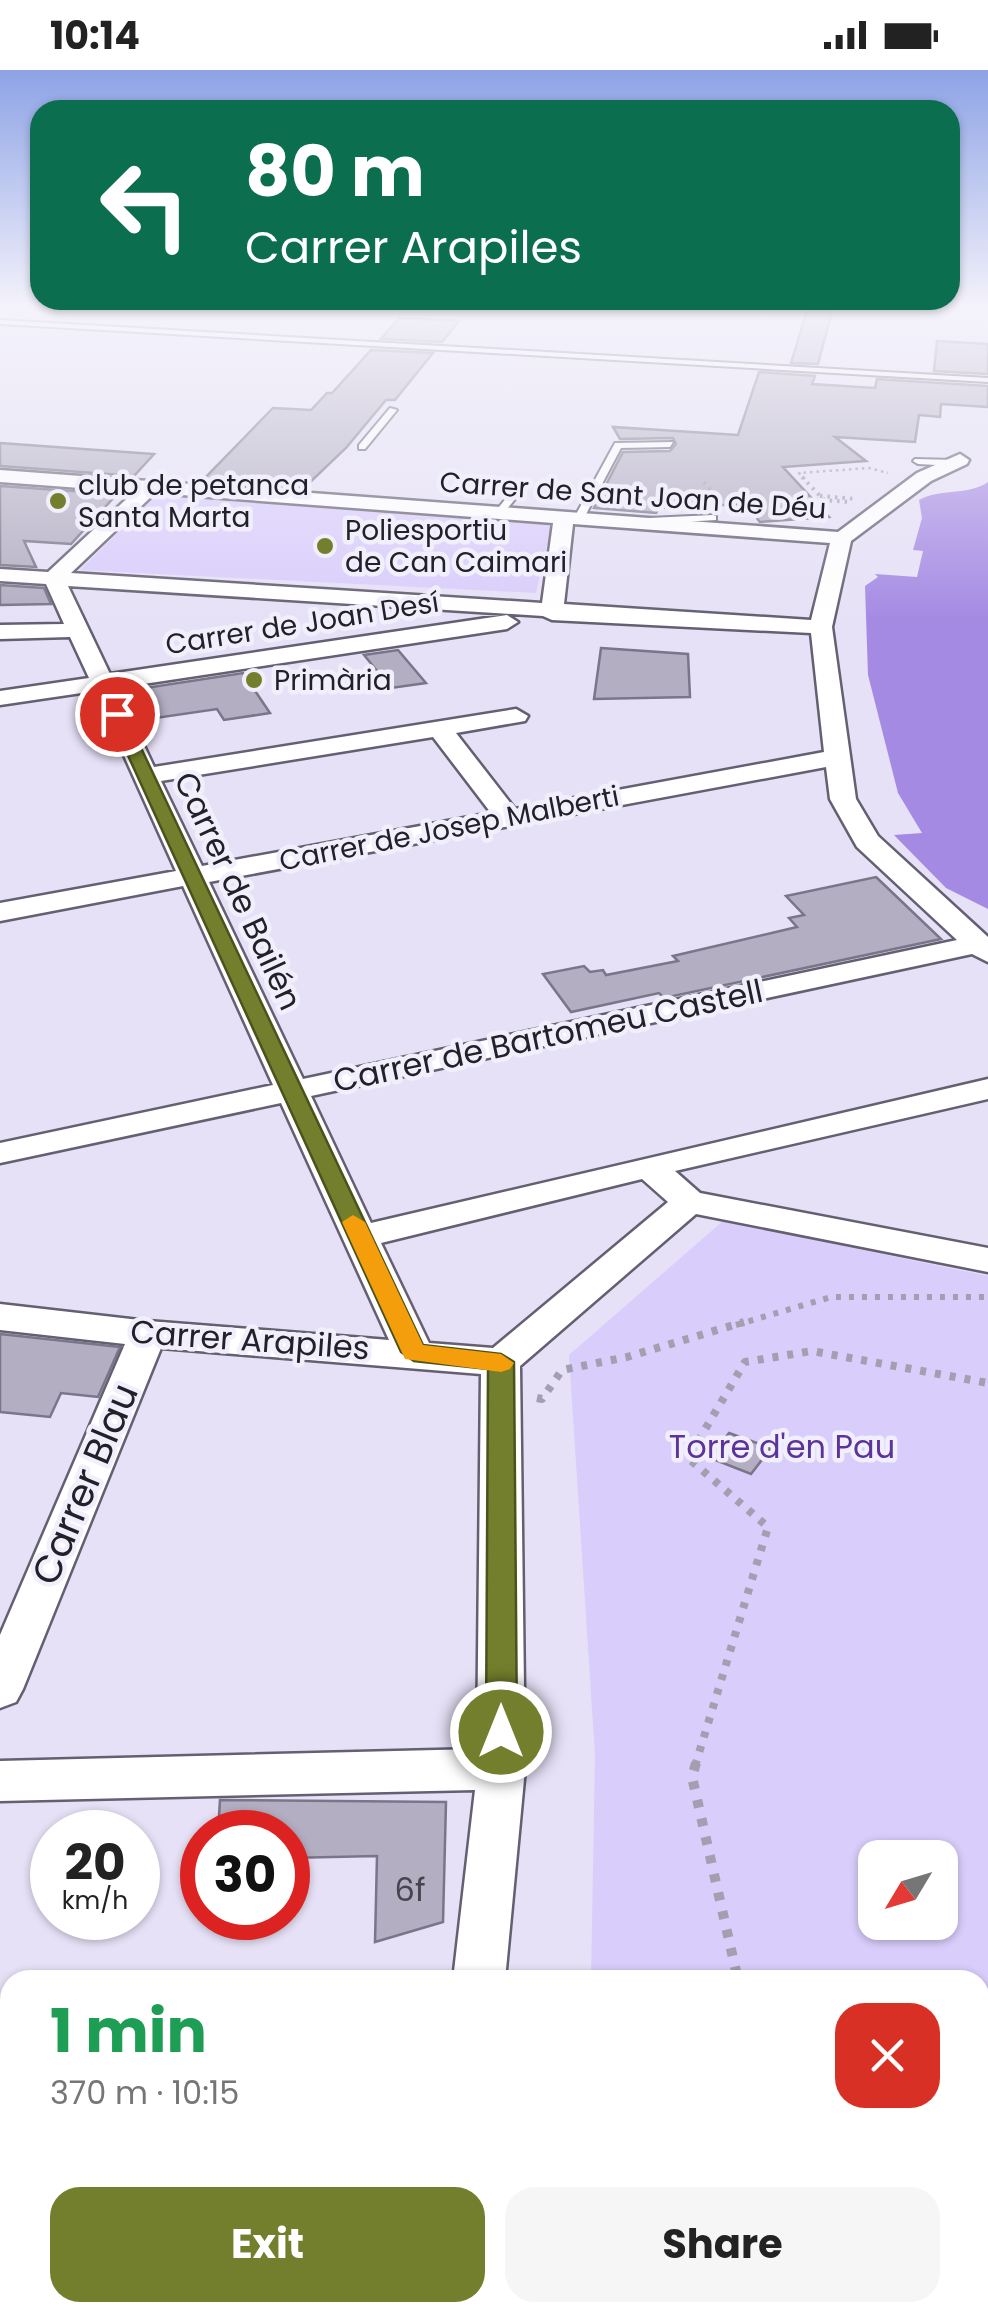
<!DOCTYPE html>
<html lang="en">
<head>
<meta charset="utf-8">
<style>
  :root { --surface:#fff; --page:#f6f6f6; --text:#222; --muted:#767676; --accent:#737f2c }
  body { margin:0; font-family:Poppins,sans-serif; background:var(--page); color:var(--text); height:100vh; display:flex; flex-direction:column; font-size:38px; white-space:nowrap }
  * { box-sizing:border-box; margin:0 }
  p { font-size:32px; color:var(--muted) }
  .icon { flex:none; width:55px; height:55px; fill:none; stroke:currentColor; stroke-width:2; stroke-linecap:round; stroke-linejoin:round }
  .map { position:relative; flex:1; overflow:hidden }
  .details { position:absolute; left:0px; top:1900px; width:990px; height:352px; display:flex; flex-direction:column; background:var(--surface); border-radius:30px 30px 0 0; box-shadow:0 2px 8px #0004 }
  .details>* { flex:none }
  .hud { position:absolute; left:30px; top:30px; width:930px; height:210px; border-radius:30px; box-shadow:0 2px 8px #0004; background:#0b6e4f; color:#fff; overflow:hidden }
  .needle { width:65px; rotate:232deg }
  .fabs { position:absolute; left:858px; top:1770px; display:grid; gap:20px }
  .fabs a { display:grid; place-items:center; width:100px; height:100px; border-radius:20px; background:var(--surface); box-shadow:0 2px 8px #0004; font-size:50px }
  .speed { position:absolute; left:30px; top:1740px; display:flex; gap:20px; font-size:50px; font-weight:700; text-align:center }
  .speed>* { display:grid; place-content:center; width:130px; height:130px; border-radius:50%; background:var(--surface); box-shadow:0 2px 8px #0004; line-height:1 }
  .speed small { font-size:25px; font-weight:400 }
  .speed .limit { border:15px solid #d22; background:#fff; color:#111 }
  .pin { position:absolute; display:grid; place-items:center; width:85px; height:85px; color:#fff; margin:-42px; border:5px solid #fff; border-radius:50%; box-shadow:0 2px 10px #0007 }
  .me { position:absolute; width:110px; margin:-55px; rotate:0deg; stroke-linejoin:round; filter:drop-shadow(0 0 8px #0008) }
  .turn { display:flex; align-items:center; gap:35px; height:210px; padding:0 50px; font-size:45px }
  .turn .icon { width:130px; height:130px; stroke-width:2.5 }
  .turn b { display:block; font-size:70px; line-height:85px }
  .round { display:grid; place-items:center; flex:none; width:105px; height:105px; border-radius:30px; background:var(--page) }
  .head { display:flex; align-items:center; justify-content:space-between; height:170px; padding:0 50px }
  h1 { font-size:60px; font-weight:700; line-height:75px; color:#1e9e55 }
  .button { display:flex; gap:20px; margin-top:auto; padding:20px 50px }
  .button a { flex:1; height:115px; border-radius:30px; background:var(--accent); color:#fff; font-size:40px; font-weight:700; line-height:115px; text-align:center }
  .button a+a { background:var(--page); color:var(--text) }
  .status { display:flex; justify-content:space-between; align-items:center; height:70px; padding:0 50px; background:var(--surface); direction:ltr }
  .status svg { height:28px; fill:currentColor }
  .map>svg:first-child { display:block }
</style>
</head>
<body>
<div class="status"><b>10:14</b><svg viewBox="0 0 49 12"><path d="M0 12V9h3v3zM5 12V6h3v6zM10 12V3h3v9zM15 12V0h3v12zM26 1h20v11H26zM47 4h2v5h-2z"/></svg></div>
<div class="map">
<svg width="988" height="2251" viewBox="0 0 988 2251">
  <rect width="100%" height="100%" fill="#e6e1f6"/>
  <!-- green -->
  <g fill="#d9cdfb" fill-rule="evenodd">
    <polygon points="157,424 552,453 536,523 80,500"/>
    <path d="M723 1151 988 1206V2251H554L555 2242H980V1910H591L595 1685 569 1285ZM875 1788H940V1852H875Z"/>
  </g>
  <!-- water -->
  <path fill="#a58ae3" d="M988 412V839L946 818 894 765 922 763 898 723 868 605 865 516 878 507 875 504 917 507 923 481 913 480 922 448 919 430C941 418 968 426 988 412Z"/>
  <!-- building -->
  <g fill="#b3aec2" stroke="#7a7588" stroke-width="2.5">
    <polygon points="809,234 834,234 818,294 791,293"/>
    <polygon points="399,248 459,251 442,272 381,269"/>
    <polygon points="937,271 988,274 988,304 934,301"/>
    <polygon points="371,280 433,283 395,330 386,330 346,378 303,419 202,411 273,338 311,340 327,323 332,323"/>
    <polygon points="759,302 815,306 812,314 875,318 877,309 988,316 988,337 941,334 940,347 919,345 915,372 835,367 866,391 783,397 829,447 760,452 745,434 659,438 656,443 594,438 623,382 670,381 676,374 673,368 620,369 613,357 738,365"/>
    <polygon points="0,373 154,384 134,406 0,396"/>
    <polygon points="0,416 117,424 71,474 24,471 36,497 0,495"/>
    <polygon points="0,515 44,518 51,534 0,535"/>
    <polygon points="601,578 688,584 690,627 594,629"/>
    <polygon points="398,580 426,613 391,618 364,585"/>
    <polygon points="243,603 270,643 224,650 217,639 156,648 139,619"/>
    <polygon points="876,807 941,869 664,928 659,923 571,942 543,904 584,896 590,902 603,900 606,905 678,891 673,886 797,857 789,848 804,845 786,826"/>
    <polygon points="0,1264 120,1277 98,1327 61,1323 50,1347 0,1342"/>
    <polygon points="729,1363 771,1378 751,1404 710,1388"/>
    <polygon points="220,1730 446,1732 443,1852 375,1872 377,1786 288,1788 288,1762 218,1762"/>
  </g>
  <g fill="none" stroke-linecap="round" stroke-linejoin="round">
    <!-- lane casing -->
    <g stroke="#645f71" stroke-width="4">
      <g id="lane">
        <polygon points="0,250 988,308 988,312 0,254"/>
        <polygon points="390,338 397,340 365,379 359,379 359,375"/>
        <polygon points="673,372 670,377 621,378 584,448 576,450 574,448 615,373"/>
        <polygon points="915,389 955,390 960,393 955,396 918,394 913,391"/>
        <polygon points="508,426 516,428 502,445 496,445 494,443"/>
        <polygon points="713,445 716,446 716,450 649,454 644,451 649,448"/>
      </g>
    </g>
    <!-- street casing -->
    <g stroke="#645f71" stroke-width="5">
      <g id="street">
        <path d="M960 384 969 390 967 394 931 411 851 471 832 557 856 729 878 766 988 867V892L972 884 311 1026 371 1153 988 1009V1029L675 1101 700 1123 988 1178V1202L696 1144 520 1296 525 1699 505 1910H453L475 1720 0 1731V1691L477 1679 481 1304 161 1278 23 1619 16 1632 0 1638V1565L125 1274 0 1260V1234L148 1251 389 1270 281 1033 0 1093V1073L273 1015 183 816 0 851V833L176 801 95 621 0 635V621L89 608 70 567 0 569V555L64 554 46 514 0 511V499L48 502 134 422 0 412V400L838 462 917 403ZM155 423 553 453 542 533 71 503ZM573 454 830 473 811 550 564 534ZM68 516 543 546 552 550 811 563 824 682 515 739 456 663 525 651 528 646 516 639 154 697 117 618 507 559 518 552 507 545 110 604ZM433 667 491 743 202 796 161 711ZM826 697 830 729 857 777 957 870 303 1009 209 812ZM642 1109 668 1132 493 1278 429 1273 381 1173Z"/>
        <polygon points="9,2071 10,2071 10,2130 0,2126 0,2074"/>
        <polygon points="36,2242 96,2242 99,2251 39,2251"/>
        <polygon points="413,2242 473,2242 472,2251 412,2251"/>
      </g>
    </g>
    <!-- path-far4 -->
    <polyline stroke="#a39fb0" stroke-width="2.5" stroke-dasharray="2.5 4" stroke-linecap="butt" points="805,409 799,403 869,398 888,403"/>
    <!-- path-far3 -->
    <g stroke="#a39fb0" stroke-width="4" stroke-dasharray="2.5 5" stroke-linecap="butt">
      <polyline points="802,407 824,430 849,432"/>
      <polyline points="704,412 717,428"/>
      <polyline points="820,426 857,429"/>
    </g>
    <!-- path-far2 -->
    <polyline stroke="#a39fb0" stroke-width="6" stroke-dasharray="5 8" stroke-linecap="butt" points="736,1255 831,1227 988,1227"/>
    <!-- path-far1 -->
    <g stroke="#a39fb0" stroke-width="8" stroke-dasharray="6 9" stroke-linecap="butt">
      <polyline points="537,1328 542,1329 562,1300 627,1287 744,1252"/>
      <polyline points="695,1696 768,1457 688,1388 745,1292 812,1281 988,1313"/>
    </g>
    <!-- path -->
    <g stroke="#a39fb0" stroke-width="10" stroke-dasharray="8 11" stroke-linecap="butt">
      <polyline points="696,1693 692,1707 738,1910"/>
      <polyline points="825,2242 830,2251"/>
    </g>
    <!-- lane -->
    <use href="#lane" fill="#fff" fill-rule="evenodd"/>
    <!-- street -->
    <use href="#street" fill="#fff" fill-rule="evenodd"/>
  </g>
  <!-- sky -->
  <linearGradient id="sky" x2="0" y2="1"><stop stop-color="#8da3e6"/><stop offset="0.43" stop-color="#f4f2fb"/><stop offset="1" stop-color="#f4f2fb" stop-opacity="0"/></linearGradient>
  <rect width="988" height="549" fill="url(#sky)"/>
  <!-- route -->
  <polygon fill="#737f2c" stroke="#4b531d" stroke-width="2.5" points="117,639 125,644 423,1275 501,1284 514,1292 517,1662 512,1671 501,1675 490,1671 486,1662 488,1299 414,1291 401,1282 109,644"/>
  <!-- slow -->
  <polygon fill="#f59e0b" points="353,1145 365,1152 423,1275 501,1284 514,1293 510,1299 501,1302 405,1289 342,1152"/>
  <!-- markers -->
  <g fill="#737f2c" stroke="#f2effc" stroke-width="4">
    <circle cx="58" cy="431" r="10"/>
    <circle cx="325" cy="476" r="10"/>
    <circle cx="254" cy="610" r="10"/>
  </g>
  <g text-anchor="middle" stroke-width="9" stroke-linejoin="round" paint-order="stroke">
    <!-- far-poi labels -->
    <g font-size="28" fill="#222028" stroke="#f2effc" text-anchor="start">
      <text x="78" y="425">club de petanca<tspan x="78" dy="32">Santa Marta</tspan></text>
      <text x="345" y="470">Poliesportiu<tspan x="345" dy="32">de Can Caimari</tspan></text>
      <text x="274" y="620">Primària</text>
    </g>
    <!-- far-street labels -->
    <g font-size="28" fill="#222028" stroke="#f2effc">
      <text transform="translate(633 425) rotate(4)" y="10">Carrer de Sant Joan de Déu</text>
      <text transform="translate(302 553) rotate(-9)" y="10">Carrer de Joan Desí</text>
      <text transform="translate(449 758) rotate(-11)" y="10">Carrer de Josep Malberti</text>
    </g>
    <!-- street labels -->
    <g font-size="32" fill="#222028" stroke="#f2effc">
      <text transform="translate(238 821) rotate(65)" y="11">Carrer de Bailén</text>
      <text transform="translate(548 966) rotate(-12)" y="11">Carrer de Bartomeu Castell</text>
      <text transform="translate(250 1270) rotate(4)" y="11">Carrer Arapiles</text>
    </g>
    <!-- park labels -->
    <g font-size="32" fill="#5b339a" stroke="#f2effc">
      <text x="782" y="1388">Torre d'en Pau</text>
    </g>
    <!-- near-number labels -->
    <g font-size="32" fill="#46444e">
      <text x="410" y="1831">6f</text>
    </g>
    <!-- near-street labels -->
    <g font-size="38" fill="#222028" stroke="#f2effc">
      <text transform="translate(85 1414) rotate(-67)" y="13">Carrer Blau</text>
    </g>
  </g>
</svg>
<div class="fabs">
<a><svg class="needle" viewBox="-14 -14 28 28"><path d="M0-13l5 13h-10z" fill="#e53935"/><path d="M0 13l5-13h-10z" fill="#767676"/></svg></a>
</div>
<div class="speed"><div>20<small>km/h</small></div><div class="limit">30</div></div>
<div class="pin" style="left:117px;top:644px;background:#d93025"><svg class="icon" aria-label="arrive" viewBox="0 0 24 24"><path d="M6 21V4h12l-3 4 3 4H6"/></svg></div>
<svg class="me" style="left:501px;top:1662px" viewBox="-20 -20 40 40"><circle r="17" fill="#737f2c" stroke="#fff" stroke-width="3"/><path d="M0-11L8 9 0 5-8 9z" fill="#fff"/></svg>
<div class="hud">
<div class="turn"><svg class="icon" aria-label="left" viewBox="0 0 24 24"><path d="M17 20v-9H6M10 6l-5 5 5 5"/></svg><div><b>80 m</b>Carrer Arapiles</div></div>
</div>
<section class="details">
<div class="head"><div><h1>1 min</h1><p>370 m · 10:15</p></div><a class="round" style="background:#d93025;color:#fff"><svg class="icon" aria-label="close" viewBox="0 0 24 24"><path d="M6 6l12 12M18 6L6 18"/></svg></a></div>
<div class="button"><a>Exit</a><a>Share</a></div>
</section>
</div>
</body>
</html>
